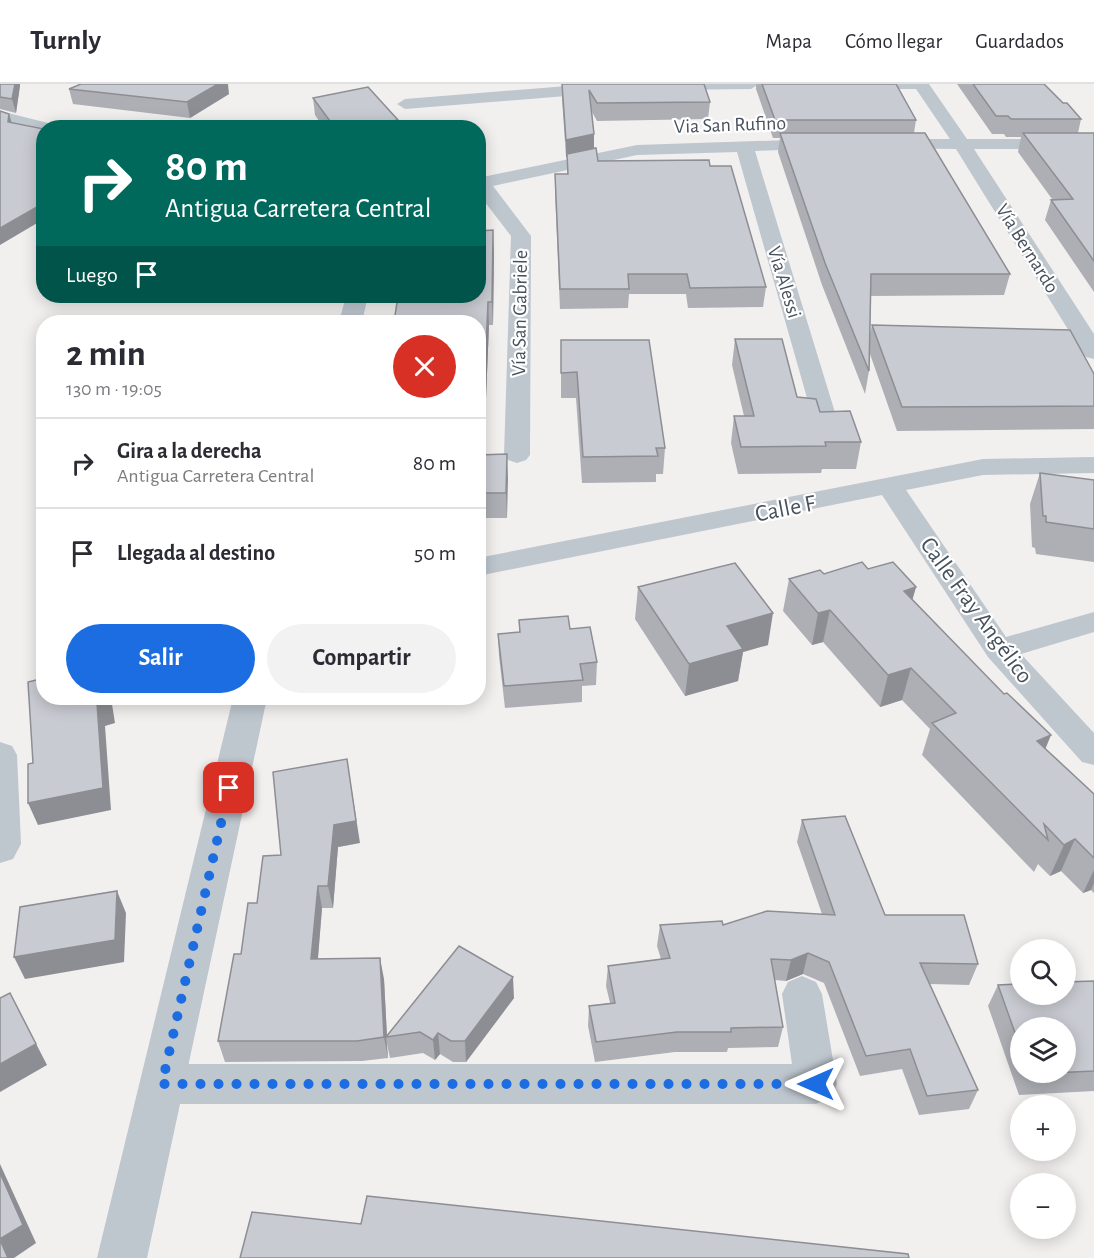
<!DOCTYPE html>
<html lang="es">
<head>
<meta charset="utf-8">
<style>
  :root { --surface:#fff; --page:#f2f2f3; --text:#2b2b33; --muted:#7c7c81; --line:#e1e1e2; --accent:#1b6de1 }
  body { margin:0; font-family:"Alegreya Sans",sans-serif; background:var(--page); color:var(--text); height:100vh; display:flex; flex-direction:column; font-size:22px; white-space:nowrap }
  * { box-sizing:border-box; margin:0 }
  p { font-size:20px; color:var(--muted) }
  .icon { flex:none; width:33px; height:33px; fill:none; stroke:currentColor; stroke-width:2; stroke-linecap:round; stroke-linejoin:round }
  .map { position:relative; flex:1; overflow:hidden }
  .side { position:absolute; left:36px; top:231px; width:450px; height:390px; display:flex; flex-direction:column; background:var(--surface); border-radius:24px; box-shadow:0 3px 15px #0003 }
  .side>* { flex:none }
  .banner { position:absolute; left:36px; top:36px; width:450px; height:183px; border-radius:24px; box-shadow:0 3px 15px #0003; background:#00695c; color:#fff; overflow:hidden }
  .controls { position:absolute; left:1010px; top:855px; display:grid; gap:12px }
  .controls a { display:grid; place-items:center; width:66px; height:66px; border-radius:50%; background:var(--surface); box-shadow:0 3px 15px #0003; font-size:30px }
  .pin { position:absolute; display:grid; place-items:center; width:51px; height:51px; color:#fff; margin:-26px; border-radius:12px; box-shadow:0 3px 9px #0006 }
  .me { position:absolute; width:66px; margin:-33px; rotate:270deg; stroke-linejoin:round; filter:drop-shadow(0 0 4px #0008) }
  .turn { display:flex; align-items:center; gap:21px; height:126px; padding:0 30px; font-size:27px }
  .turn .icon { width:78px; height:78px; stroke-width:2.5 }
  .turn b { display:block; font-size:42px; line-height:51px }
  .then { display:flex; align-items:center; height:57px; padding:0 30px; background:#0003; gap:12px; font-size:22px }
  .round { display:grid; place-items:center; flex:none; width:63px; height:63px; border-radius:32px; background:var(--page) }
  .overview { display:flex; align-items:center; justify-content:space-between; height:102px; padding:0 30px }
  h1 { font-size:36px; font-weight:700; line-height:45px }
  .button { display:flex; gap:12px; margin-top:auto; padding:12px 30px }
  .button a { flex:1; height:69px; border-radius:36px; background:var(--accent); color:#fff; font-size:24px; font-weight:700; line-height:69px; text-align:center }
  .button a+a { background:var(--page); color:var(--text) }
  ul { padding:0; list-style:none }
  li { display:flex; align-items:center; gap:18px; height:90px; padding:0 30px; border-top:2px solid var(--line) }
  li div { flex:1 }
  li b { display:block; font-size:22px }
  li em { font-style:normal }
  header { display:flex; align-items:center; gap:36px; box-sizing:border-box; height:84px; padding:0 30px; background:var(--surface); border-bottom:2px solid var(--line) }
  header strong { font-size:28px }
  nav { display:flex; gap:33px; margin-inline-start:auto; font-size:21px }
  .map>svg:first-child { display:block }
</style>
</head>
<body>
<header>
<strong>Turnly</strong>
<nav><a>Mapa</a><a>Cómo llegar</a><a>Guardados</a></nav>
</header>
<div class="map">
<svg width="1094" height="1174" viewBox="0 0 1094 1174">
  <rect width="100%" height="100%" fill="#f2efef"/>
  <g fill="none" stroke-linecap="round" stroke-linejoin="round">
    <!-- minor -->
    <g fill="#bec6ce" fill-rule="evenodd">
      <polygon points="592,0 607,0 611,4 603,9 405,25 397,20 405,15"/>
      <polygon points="655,0 759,0 751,5 662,6 656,4"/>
      <polygon points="889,0 929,0 967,55 1094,55 1094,65 974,65 1094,250 1094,275 1086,273 1082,268 956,65 882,64 879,60 888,55 950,55 916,5 897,5"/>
      <polygon points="820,55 829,60 826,64 755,67 837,335 834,340 825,342 816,340 813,335 737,68 637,71 493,102 531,152 530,371 526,376 517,379 508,376 504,371 511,152 478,109 478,94 637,61"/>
      <polygon points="1094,373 1094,389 983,391 906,406 1006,553 1094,528 1094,548 1021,570 1094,649 1094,681 1082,678 988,573 882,411 478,492 478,474 983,375"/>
      <polygon points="0,658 12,662 17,671 21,760 13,775 0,779"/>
      <polygon points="802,892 816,898 822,910 837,1000 831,1014 816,1020 162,1020 147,1014 141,1000 147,986 162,980 792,980 782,910 788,898"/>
    </g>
    <!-- tertiary -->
    <g fill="#bec6ce" fill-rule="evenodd">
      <polygon points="0,27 52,40 55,44 44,44 44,49 0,37"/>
      <polygon points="346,212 368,212 362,238 339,238"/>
      <polygon points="233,614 267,614 147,1174 97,1174"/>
    </g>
  </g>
  <!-- wall -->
  <g fill="#adafb5" fill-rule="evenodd">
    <polygon points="0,0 20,0 16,29 0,25"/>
    <polygon points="562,0 710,18 708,35 597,37 592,28 594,50 594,65 598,77 710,82 766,203 763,223 688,224 686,210 629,210 628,224 560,225 555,108 555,90 567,90 567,73 566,73 562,15"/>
    <polygon points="756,0 896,0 916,36 914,49 1010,190 1004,211 871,212 870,250 872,241 1094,290 1094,345 897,347 870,270 869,287 865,310 822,201 778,68 780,54 773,54 756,5"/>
    <polygon points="957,0 1044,0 1063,19 1081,35 1078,49 1094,49 1094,208 1045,136 1051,116 1052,115 1018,68 1021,53 1006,53 1004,50 992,50"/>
    <polygon points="69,5 229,10 190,34 73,20"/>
    <polygon points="313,14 399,44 324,44 315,31"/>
    <polygon points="494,169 493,241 489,241 486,314 478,314 478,238"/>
    <polygon points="735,255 797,313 820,328 861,358 856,385 822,385 821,389 738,390 731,359 734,332 744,332 732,281"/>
    <polygon points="561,256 665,364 663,390 656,390 656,398 582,399 576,314 561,314"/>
    <polygon points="507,370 507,434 478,434 478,371"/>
    <polygon points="1040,389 1094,396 1094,478 1036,470 1035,464 1032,463 1030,420"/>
    <polygon points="868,485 916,503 912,515 1046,665 1094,710 1094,809 1091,806 1083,809 1061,787 1050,792 1038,780 1034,788 922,671 930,645 902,616 880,623 823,558 812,561 783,527 789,495 824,490"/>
    <polygon points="638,503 768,561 743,568 738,597 685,612 635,535"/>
    <polygon points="519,536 570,545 597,578 596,601 582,602 582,618 505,624 499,572 498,550 519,548"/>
    <polygon points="802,736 885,831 978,880 969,901 930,900 978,1006 969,1025 919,1031 902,985 860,992 824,899 803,890 786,897 775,896 783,943 778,963 728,964 727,968 675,968 595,978 588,942 589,922 610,919 606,902 608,882 661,875 657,862 660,841 723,841 822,830 797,758"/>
    <polygon points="360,759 338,763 333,824 322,824 318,875 384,895 387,952 514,914 466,978 453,978 440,970 435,976 423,969 390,974 387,960 388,974 362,977 225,978 218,957 241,870 257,819 281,771"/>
    <path d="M1094 897V1007L1019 1011 988 922 998 901ZM1020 944 1065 988H1020Z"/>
  </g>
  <!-- shaded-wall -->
  <g fill="#8d8e93">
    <polygon points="15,0 20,0 20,2 16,29 12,15"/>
    <polygon points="218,0 228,0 229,10 190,34 187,18"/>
    <polygon points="9,30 13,43 8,38"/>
    <polygon points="398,36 399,44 352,44"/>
    <polygon points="594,50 594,68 566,73 566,56"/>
    <polygon points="44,119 44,135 0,161 0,144"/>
    <polygon points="493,146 494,169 493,241 492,218"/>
    <polygon points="488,218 489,241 486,314 485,290"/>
    <polygon points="507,370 508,395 507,434 506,409"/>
    <polygon points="916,503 907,535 904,507"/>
    <polygon points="830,526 823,558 812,561 818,529"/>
    <polygon points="773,529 768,561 743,568 738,597 685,612 689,580 727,542"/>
    <polygon points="911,584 902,616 880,623 888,591"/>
    <polygon points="107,614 111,614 115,639 105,642 111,726 38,741 28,719 97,619"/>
    <polygon points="1051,651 1038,683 1037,657"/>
    <polygon points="347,675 360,759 338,763 333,824 328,802 334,741"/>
    <polygon points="1075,755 1061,787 1050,792 1064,761"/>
    <polygon points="1094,786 1094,799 1091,806 1083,809"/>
    <polygon points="318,802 322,824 316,896 311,875"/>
    <polygon points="117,807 126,829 124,878 25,895 14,873"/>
    <polygon points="808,869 803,890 786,897 791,876"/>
    <polygon points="380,874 384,895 387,953 386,953 388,974 384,953"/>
    <polygon points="513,893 514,914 466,978 465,957"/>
    <polygon points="10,909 47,981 0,1008 0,980"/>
    <polygon points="438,949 440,970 435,976 433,956"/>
    <polygon points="0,1080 36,1159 14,1174 8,1174 0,1155"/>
  </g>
  <!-- building -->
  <g fill="#c9cbd2" stroke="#8d8e93" stroke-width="1.5">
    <polygon points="0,0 15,0 12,15 0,13"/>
    <polygon points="81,0 218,0 187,18 69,5"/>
    <polygon points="562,0 704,0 710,18 597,19 589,6 594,50 566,56"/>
    <polygon points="762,0 896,0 916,36 775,36"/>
    <polygon points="973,0 1044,0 1063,19 1067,19 1081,35 1011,35 1008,32 996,32"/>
    <polygon points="368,3 398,36 352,44 335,44 313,14"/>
    <polygon points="0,27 9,30 8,38 44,45 44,119 0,144"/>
    <polygon points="780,49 925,49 1010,190 871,190 869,287 825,179"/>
    <polygon points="1023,49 1094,49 1094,177 1051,116 1073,115"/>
    <polygon points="596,64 598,77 709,76 710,82 731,82 766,203 690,204 687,190 628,190 629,205 560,205 555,90 568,90 567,70"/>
    <polygon points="493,146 492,218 488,218 485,290 478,290 478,238 394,238 398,212 478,212 478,147"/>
    <polygon points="872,241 1070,246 1094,290 1094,322 902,323"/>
    <polygon points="735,255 782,255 797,313 816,315 820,328 850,327 861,358 825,358 826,362 741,363 734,332 754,332"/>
    <polygon points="561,256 649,256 665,364 656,364 658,372 583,373 577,288 561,289"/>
    <polygon points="507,370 506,409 478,409 478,371"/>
    <polygon points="1040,389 1094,396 1094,445 1046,438 1046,432 1043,432"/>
    <polygon points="862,478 868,485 893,478 916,503 904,507 1004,610 1007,609 1051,651 1037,657 1094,710 1094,774 1075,755 1064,761 1044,740 1048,756 932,639 956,629 911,584 888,591 830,526 818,529 789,495 820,486 824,490"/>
    <polygon points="735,479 773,529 727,542 743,565 689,580 638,503"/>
    <polygon points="568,532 570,545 590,543 597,578 580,580 583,596 504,602 498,550 520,548 519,536"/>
    <polygon points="44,594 44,614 107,614 107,617 97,619 103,704 28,719 28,680 33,679 28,598"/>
    <polygon points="347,675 356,737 334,741 328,802 318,802 311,875 380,874 384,953 357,957 218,957 234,870 241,870 248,819 257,819 263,772 281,771 273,688"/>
    <polygon points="845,732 885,831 964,831 978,880 920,879 978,1006 927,1012 910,965 866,972 829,878 808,869 791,876 771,875 783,943 731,944 731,948 677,948 596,958 589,922 615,919 608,882 670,874 660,841 722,837 723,841 767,827 835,831 802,736"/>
    <polygon points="117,807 115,856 14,873 20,823"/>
    <polygon points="459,862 513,893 465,957 451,957 438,949 433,956 420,948 386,953"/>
    <polygon points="1094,897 1094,987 1030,990 1029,988 1065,988 1065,944 1020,944 1020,963 998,901 1020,900 1020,910 1065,910 1065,898"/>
    <polygon points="10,909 36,960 0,980 0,914"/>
    <polygon points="0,1089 23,1141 0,1155"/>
    <polygon points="367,1112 908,1170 909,1174 240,1174 252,1128 361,1140"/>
    <polygon points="0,1156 8,1174 0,1174"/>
  </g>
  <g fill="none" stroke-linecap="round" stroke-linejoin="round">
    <!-- route -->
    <polyline stroke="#1b6de1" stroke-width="10" stroke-dasharray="0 18" points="229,704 162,1000 816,1000"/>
  </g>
  <g text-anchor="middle" stroke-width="4.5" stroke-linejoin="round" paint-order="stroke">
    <!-- far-street labels -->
    <g font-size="20" fill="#48525d" stroke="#fff">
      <text transform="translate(730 40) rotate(-2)" y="7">Via San Rufino</text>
      <text transform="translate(1028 164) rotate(58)" y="7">Vía Bernardo</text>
      <text transform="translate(785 198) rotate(73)" y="7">Vía Alessi</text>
      <text transform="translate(519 229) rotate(-89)" y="7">Vía San Gabriele</text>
    </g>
    <!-- street labels -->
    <g font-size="24" fill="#48525d" stroke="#fff">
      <text transform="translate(785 424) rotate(-11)" y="8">Calle F</text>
      <text transform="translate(977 526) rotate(54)" y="8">Calle Fray Angélico</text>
    </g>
  </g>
</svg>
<div class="controls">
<a><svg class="icon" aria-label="search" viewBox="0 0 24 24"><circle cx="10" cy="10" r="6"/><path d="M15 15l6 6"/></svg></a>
<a><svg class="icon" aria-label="layers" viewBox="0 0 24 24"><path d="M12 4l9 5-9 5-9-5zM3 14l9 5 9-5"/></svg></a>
<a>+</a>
<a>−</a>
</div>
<div class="pin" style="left:229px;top:704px;background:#d93025"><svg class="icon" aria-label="arrive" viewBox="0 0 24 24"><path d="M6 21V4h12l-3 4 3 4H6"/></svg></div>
<svg class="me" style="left:816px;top:1000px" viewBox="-20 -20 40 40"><path d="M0-17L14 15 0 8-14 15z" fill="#1b6de1" stroke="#fff" stroke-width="4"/></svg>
<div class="banner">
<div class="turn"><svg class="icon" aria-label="right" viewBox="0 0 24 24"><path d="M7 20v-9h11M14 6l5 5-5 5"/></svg><div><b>80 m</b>Antigua Carretera Central</div></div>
<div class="then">Luego<svg class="icon" aria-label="arrive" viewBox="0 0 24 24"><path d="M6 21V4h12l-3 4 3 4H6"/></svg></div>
</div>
<section class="side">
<div class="overview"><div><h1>2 min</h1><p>130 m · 19:05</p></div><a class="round" style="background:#d93025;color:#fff"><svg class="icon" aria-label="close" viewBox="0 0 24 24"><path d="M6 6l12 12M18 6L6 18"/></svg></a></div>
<ul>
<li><svg class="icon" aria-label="right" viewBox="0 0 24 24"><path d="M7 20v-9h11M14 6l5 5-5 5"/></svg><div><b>Gira a la derecha</b><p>Antigua Carretera Central</p></div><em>80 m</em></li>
<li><svg class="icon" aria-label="arrive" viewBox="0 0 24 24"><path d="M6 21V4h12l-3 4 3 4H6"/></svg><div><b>Llegada al destino</b></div><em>50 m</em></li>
</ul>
<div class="button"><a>Salir</a><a>Compartir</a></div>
</section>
</div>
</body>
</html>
